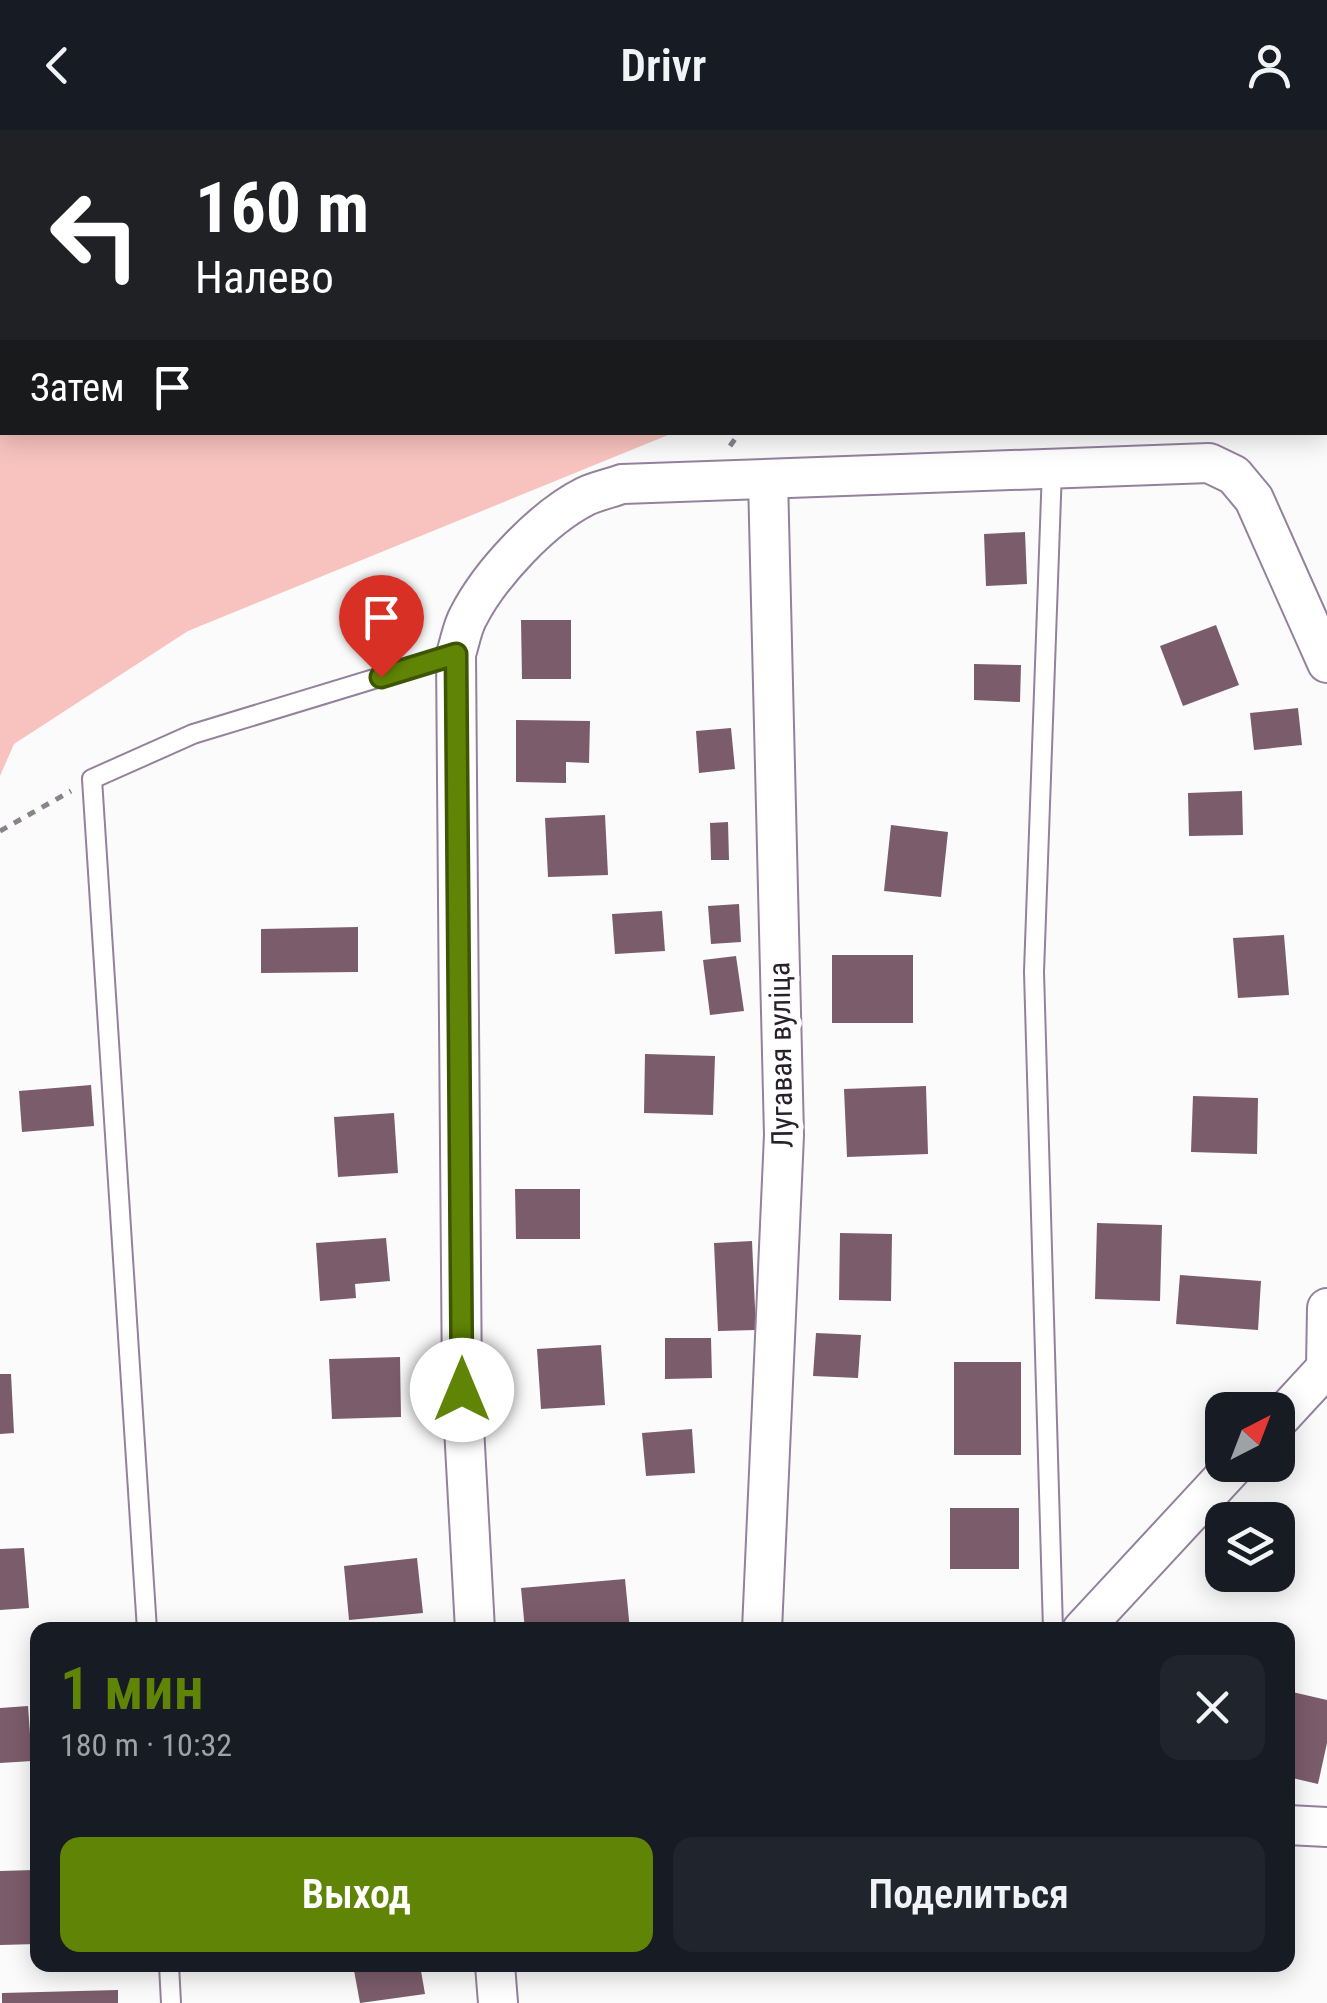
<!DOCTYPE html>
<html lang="ru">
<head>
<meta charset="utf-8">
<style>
  :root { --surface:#171b24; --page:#20242c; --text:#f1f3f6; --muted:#9ea1a6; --accent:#5f8406 }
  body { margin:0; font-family:"Roboto Condensed",sans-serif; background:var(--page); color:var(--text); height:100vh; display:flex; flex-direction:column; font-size:38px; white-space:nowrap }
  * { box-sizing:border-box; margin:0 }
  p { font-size:32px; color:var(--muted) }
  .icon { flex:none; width:55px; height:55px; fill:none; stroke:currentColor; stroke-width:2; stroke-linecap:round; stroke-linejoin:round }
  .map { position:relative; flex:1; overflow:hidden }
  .panel { position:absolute; left:30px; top:1492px; width:1265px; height:350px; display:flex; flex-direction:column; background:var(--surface); border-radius:20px; box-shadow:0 5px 25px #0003 }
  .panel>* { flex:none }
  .banner { position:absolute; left:0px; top:0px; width:1328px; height:305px; box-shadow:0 5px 25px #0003; background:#202124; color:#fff; overflow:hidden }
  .needle { width:65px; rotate:42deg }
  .controls { position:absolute; left:1205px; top:1262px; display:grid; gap:20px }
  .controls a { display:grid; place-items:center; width:90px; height:90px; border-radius:20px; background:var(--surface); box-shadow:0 5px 25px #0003; font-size:50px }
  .pin { position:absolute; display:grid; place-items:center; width:85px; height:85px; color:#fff; margin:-102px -42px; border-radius:50% 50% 50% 0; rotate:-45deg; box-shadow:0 0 10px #0007 }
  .pin .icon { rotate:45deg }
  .me { position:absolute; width:110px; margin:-55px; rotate:0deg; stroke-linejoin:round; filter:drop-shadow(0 0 8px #0008) }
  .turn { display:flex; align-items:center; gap:35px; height:210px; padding:0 30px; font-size:45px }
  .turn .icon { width:130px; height:130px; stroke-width:2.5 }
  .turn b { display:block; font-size:70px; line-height:85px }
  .then { display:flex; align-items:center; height:95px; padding:0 30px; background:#0003; gap:20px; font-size:38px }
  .round { display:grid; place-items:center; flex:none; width:105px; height:105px; border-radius:20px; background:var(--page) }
  .head { display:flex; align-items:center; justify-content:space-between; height:170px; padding:0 30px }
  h1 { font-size:60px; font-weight:600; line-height:75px; color:var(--accent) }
  .action { display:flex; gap:20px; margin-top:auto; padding:20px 30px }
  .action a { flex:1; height:115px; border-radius:20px; background:var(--accent); color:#fff; font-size:40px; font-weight:600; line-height:115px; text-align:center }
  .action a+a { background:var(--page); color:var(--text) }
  header { display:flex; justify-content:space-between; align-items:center; height:130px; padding:0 30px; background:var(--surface); font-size:45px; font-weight:600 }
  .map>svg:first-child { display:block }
</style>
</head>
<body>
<header><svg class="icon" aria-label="back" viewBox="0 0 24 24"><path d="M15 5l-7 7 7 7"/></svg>Drivr<svg class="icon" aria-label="person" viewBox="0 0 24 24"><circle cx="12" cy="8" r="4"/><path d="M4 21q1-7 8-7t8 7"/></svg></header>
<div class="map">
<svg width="1327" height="1873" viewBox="0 0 1327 1873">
  <rect width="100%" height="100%" fill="#fbfbfb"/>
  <!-- green -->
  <polygon fill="#f8c3be" points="0,0 1327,0 1327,273 1325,2 2,2 2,302 673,303 188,501 14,614 0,646"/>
  <!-- building -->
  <g fill="#7b5c6a">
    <polygon points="1025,402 1027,454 986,456 984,404"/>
    <polygon points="521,490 571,490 571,549 522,549"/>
    <polygon points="1216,495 1239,555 1183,576 1160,516"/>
    <polygon points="974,534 1021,535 1020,572 974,570"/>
    <polygon points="1298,578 1302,615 1254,620 1250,583"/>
    <polygon points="516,590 590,591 589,633 566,632 566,653 516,652"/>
    <polygon points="731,598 735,639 699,643 696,601"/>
    <polygon points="1242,661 1243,705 1189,706 1188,663"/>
    <polygon points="605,685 608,745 548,747 545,688"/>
    <polygon points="728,692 729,730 711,730 710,693"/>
    <polygon points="891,695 948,702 941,767 884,761"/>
    <polygon points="739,774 741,812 711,814 708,776"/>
    <polygon points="662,781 665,821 615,824 612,784"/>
    <polygon points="358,797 358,842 261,843 261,799"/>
    <polygon points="1284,805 1289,865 1238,868 1233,808"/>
    <rect x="832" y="825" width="81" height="68"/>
    <polygon points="736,826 744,881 710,885 703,830"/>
    <polygon points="645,924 715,926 713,985 644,983"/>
    <polygon points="91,955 94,996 22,1002 19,961"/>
    <polygon points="926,956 928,1024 847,1027 844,959"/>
    <polygon points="1193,966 1258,968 1257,1024 1191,1022"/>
    <polygon points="394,983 398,1043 338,1047 334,987"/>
    <polygon points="515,1059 580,1059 580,1109 516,1109"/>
    <polygon points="1097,1093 1162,1095 1160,1171 1095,1169"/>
    <polygon points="840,1103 892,1104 891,1171 839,1170"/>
    <polygon points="386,1108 390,1151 355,1154 356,1168 320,1171 316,1113"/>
    <polygon points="752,1111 756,1200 718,1201 714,1113"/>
    <polygon points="1180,1145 1261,1151 1258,1200 1176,1194"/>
    <polygon points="816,1203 861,1205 858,1248 813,1246"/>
    <polygon points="665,1208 711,1208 712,1248 665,1249"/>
    <polygon points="601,1215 605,1275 541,1279 537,1219"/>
    <polygon points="400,1227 401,1287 332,1289 329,1229"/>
    <rect x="954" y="1232" width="67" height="93"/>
    <polygon points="0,1244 11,1244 14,1303 0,1304"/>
    <polygon points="692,1299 695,1343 646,1346 642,1303"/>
    <rect x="950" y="1378" width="69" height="61"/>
    <polygon points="24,1418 29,1478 0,1480 0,1419"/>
    <polygon points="417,1428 423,1483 349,1490 344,1436"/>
    <polygon points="625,1449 630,1500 525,1500 521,1458"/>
    <polygon points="1288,1561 1327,1570 1327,1613 1318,1654 1288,1647"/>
    <polygon points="28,1576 32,1631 0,1633 0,1578"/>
    <polygon points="34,1740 37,1814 0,1815 0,1741"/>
    <polygon points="353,1835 420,1835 425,1864 360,1873"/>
    <polygon points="118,1860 118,1873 2,1873 2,1863"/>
  </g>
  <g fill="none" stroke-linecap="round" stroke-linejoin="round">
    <!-- service casing -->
    <g stroke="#94819c" stroke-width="22">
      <g id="service">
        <polyline points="1052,339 1034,842 1053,1500"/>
        <polyline points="147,1500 92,649 193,604 456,524"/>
        <polyline points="169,1835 171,1873"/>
      </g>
    </g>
    <!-- minor casing -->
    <g stroke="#94819c" stroke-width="42">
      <g id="minor">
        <polyline points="1278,1290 1326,1238 1327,1178"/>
        <path d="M475 1500 462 1260 456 524C460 512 462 498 468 487 490 444 542 388 586 366 597 361 611 358 622 354L1209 333 1234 345 1254 369 1327 533"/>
        <polyline points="762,1500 784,1005 768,349"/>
        <polyline points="1082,1500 1235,1335"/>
        <polyline points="1288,1695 1327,1697"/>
        <polyline points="495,1835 498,1873"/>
      </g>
    </g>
    <!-- path -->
    <g stroke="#88848a" stroke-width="5" stroke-dasharray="8 8" stroke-linecap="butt">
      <polyline points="1214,2 1218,0"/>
      <polyline points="730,316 740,302"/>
      <polyline points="0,701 71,661"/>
    </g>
    <!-- service -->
    <use href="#service" stroke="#fff" stroke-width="18"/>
    <!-- minor -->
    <use href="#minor" stroke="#fff" stroke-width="38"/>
  </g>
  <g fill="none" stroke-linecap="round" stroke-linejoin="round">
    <!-- route casing -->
    <g stroke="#3e5604" stroke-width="25">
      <polyline id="route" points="381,547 456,524 462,1260"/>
    </g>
    <!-- route -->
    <use href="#route" stroke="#5f8406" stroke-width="18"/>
  </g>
  <g text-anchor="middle" stroke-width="10" stroke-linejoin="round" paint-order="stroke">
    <!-- street labels -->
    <g font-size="30" fill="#271f2a" stroke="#fff">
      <text transform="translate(781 925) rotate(-91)" y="10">Лугавая вуліца</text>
    </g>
  </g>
</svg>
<div class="controls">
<a><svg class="needle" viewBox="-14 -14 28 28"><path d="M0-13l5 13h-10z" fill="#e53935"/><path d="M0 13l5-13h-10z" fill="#9ea1a6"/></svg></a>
<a><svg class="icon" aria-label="layers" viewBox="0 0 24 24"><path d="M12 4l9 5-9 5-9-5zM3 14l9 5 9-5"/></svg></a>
</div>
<div class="pin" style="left:381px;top:547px;background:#d93025"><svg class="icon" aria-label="arrive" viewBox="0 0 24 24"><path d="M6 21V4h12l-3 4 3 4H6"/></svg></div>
<svg class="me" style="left:462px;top:1260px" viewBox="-20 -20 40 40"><circle r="19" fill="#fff"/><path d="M0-13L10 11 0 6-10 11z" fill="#5f8406"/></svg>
<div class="banner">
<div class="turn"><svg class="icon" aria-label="left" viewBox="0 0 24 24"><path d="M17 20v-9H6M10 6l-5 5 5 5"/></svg><div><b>160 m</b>Налево</div></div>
<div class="then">Затем<svg class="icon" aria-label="arrive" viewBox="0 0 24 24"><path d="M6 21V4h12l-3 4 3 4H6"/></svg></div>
</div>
<section class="panel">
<div class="head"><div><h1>1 мин</h1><p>180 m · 10:32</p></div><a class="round"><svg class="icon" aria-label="close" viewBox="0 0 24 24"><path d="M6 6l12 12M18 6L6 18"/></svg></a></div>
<div class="action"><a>Выход</a><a>Поделиться</a></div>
</section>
</div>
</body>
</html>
